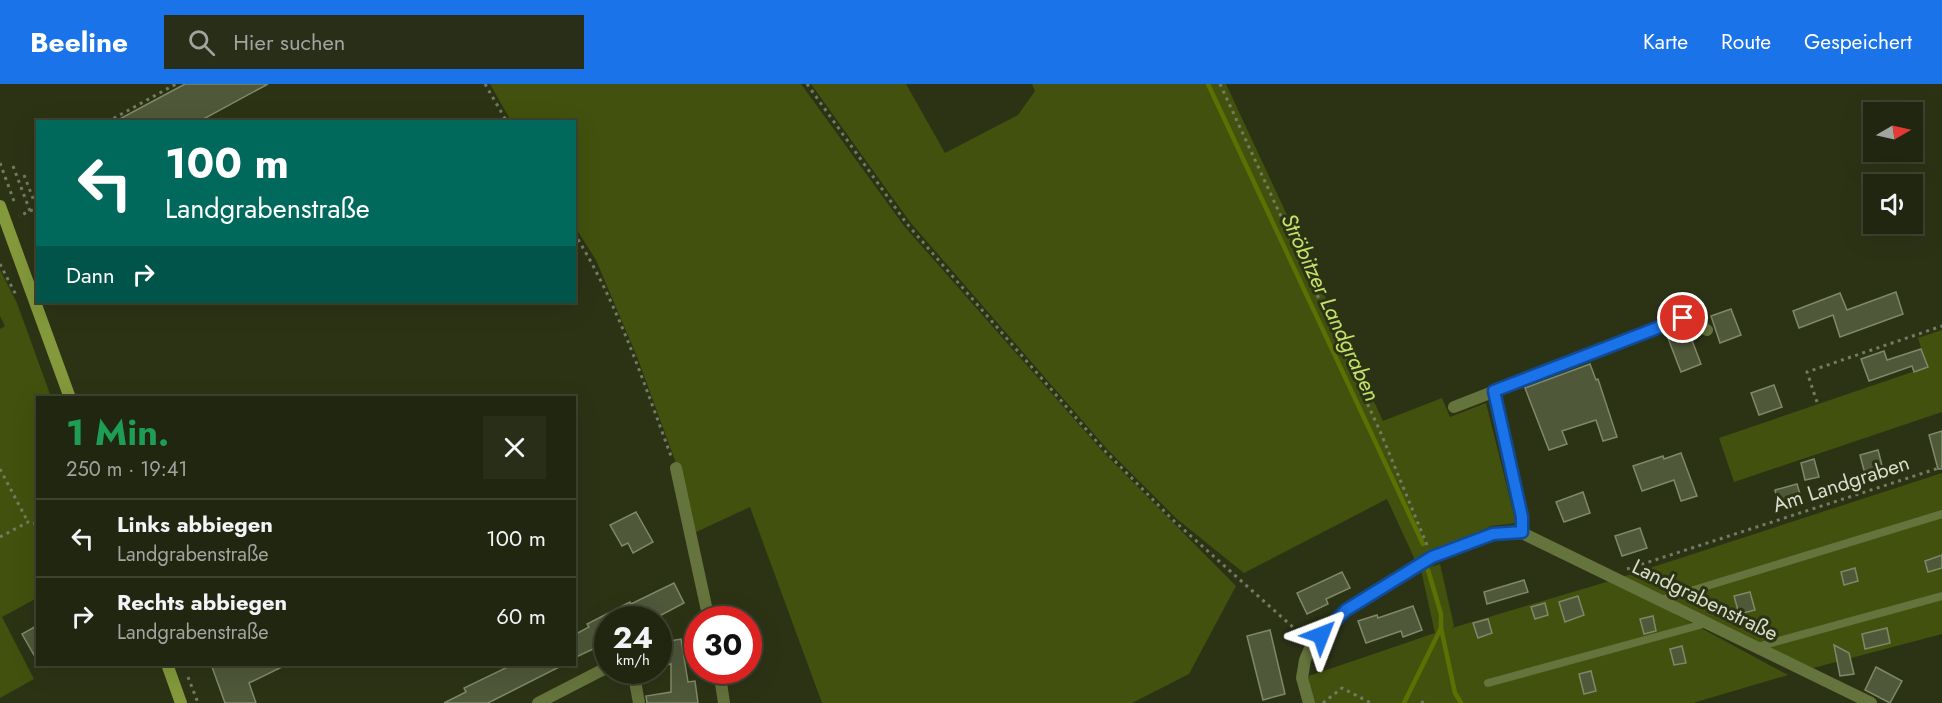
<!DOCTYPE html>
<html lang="de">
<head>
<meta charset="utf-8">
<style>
  :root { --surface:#212610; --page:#292e19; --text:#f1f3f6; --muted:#a2a59f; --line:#3e4330; --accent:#1a73e8 }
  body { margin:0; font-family:Jost,sans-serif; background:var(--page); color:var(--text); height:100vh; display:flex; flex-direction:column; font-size:22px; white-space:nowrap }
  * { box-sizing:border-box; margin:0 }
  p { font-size:20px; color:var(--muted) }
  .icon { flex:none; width:33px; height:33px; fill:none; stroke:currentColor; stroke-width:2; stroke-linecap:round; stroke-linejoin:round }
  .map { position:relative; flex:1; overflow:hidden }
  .details { position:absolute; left:36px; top:312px; width:540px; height:270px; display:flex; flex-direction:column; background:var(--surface); border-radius:0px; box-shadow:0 6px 24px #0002,0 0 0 2px var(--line) }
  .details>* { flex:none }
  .hud { position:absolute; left:36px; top:36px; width:540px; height:183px; border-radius:0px; box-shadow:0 6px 24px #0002,0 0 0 2px var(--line); background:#00695c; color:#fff; overflow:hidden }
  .needle { width:39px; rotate:81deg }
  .buttons { position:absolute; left:1863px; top:18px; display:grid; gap:12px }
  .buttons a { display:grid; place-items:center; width:60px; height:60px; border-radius:0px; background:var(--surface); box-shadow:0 6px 24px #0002,0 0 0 2px var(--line); font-size:30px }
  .speed { position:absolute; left:594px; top:522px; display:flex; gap:12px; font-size:30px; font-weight:700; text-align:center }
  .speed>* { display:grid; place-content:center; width:78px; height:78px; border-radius:50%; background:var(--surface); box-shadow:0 6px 24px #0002,0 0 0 2px var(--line); line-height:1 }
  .speed small { font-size:15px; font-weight:400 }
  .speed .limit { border:9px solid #d22; background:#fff; color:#111 }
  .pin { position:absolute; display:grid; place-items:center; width:51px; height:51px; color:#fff; margin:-26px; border:3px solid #fff; border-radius:50%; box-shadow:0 2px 6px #0007 }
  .me { position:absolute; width:66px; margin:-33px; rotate:45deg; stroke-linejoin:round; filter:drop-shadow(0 0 4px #0008) }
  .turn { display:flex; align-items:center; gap:21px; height:126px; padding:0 30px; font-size:27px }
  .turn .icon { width:78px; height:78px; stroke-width:2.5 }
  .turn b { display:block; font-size:42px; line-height:51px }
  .then { display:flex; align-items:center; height:57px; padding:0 30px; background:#0003; gap:12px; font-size:22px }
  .round { display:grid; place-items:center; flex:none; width:63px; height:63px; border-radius:0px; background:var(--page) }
  .head { display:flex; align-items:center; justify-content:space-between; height:102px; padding:0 30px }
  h1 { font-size:36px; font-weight:700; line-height:45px; color:#1e9e55 }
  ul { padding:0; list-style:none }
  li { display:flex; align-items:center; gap:18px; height:78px; padding:0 30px; border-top:2px solid var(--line) }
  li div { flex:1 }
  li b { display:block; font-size:22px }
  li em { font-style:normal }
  header { display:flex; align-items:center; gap:36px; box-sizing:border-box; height:84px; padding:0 30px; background:var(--accent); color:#fff }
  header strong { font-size:28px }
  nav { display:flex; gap:33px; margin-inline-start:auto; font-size:21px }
  .search { width:420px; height:54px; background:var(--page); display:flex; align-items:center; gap:15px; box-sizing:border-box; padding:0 21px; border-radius:0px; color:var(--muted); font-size:22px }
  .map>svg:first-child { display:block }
</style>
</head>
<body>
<header>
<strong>Beeline</strong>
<div class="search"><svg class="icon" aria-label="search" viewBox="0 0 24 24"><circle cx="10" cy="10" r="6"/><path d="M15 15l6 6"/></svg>Hier suchen</div>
<nav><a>Karte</a><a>Route</a><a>Gespeichert</a></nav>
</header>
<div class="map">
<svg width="1942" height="619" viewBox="0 0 1942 619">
  <rect width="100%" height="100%" fill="#2c3315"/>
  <!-- green -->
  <g fill="#43510e">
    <polygon points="490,0 801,0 904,142 1104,369 1236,502 1189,590 1132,619 822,619 750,423 696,448 676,379 638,275 596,176 575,143 574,38 511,37"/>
    <polygon points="811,0 906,0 945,69 1018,31 1035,7 1032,0 1226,0 1383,337 1442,314 1450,333 1486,319 1516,439 1491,442 1416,478 1387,415 1244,489 1177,435 1107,365 910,138"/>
    <polygon points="0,186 17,219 51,313 38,314 37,514 2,533 34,595 0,614 0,245 5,242 0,232"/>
    <polygon points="1942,246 1942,328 1734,398 1719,354 1927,283 1918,254"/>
    <polygon points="1942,389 1942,550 1813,584 1623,502 1788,591 1693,619 1314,619 1306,593 1435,549 1421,486 1440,480 1454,542 1452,544 1613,496"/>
  </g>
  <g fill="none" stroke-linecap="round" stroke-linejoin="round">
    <!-- stream -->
    <g stroke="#5c7004" stroke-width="4.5">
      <polyline points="1208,0 1423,460"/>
      <polyline points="1441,544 1455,609 1461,619"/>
      <polyline points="1404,619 1441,544 1441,530 1428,486"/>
    </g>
  </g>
  <!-- building -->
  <g fill="#4f5839" stroke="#7f8968" stroke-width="1.5">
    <polygon points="185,0 268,0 198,38 114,38"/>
    <polygon points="1896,208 1903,230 1840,253 1833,231 1799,244 1793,227 1840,209 1847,226"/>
    <polygon points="1731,225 1741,251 1720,259 1711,232"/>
    <polygon points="1683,243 1688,246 1701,280 1681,288 1666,249"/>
    <polygon points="1921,265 1928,283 1914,288 1912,282 1869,297 1861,275 1884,267 1887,276"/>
    <polygon points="1590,280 1596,296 1598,295 1617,353 1603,357 1596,336 1562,347 1567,360 1549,366 1525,304"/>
    <polygon points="1774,301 1782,323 1759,331 1751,309"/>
    <polygon points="1942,347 1942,385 1938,385 1929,351"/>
    <polygon points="1878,366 1884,389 1866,394 1860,371"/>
    <polygon points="1681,369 1697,412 1681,417 1674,396 1642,407 1633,382 1663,372 1664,375"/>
    <polygon points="1814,375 1819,393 1805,396 1801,379"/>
    <polygon points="1797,400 1802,417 1779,423 1775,406"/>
    <polygon points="1583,408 1590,429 1564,438 1556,418"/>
    <polygon points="636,428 653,458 633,469 628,459 622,462 610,441"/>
    <polygon points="1640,444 1647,464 1622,472 1615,452"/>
    <polygon points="1942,471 1942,484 1928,488 1925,477"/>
    <polygon points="1855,484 1858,497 1844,501 1841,488"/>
    <polygon points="1342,488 1350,504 1326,515 1328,520 1307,530 1297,509"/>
    <polygon points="1524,496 1528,508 1487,520 1484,508"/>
    <polygon points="674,499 684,519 652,536 608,536 608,558 574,574 574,551 589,543 587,540 630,518 631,520"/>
    <polygon points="1750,508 1755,526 1739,530 1734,512"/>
    <polygon points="1578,512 1584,531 1565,538 1559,518"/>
    <polygon points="1545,519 1548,531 1535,535 1531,523"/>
    <polygon points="1413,522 1422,546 1403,553 1401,547 1366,559 1358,537 1377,531 1378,534"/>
    <polygon points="1653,532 1656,547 1644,550 1640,535"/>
    <polygon points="1488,535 1492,549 1478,554 1473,539"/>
    <polygon points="38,541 38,578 22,550"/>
    <polygon points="1887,544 1890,559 1865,565 1862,550"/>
    <polygon points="1270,546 1285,610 1263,616 1247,552"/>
    <polygon points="681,555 688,598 695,597 698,619 647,619 646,612 671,608 671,580 658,583 658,559"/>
    <polygon points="1834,561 1849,569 1854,590 1840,592"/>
    <polygon points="1682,562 1686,579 1674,581 1670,565"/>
    <polygon points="211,580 288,580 249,599 256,619 225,619"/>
    <polygon points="514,580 565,580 488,619 444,619 466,608 464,604"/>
    <polygon points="1876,583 1902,597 1890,619 1865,606"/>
    <polygon points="1591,587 1596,607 1584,610 1579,590"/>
  </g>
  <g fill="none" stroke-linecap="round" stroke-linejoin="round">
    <!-- path -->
    <g stroke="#757b63" stroke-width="3" stroke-dasharray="3 4.5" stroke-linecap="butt">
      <polyline points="485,0 507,38"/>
      <polyline points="807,0 907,140 1105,367 1174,437 1303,552"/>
      <polyline points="1220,0 1380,347 1427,461"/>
      <polyline points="107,38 176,0"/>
      <polyline points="0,79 14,117"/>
      <polyline points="13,82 30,127 19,132"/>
      <polyline points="24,91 34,117"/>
      <polyline points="30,127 38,124"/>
      <path d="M574 149C617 217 643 297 671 372"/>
      <polyline points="0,180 16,211"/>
      <polyline points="1817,318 1807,288 1942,242"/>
      <polyline points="0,385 28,438"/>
      <polyline points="0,453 28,438 33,440 38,438"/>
      <polyline points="1627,485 1942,383"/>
      <polyline points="188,593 198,619"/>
      <polyline points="1323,619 1342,604 1371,619"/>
      <polyline points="1421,619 1425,617"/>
    </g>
    <!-- service -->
    <g stroke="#65733c" stroke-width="8">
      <polyline points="1661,516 1942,430"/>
      <polyline points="1757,563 1942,512"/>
      <polyline points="1488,599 1707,539"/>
    </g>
    <!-- minor -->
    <g stroke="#65733c" stroke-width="12">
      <polyline points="1494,307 1522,433 1522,449"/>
      <polyline points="1454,323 1683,234 1707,246"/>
      <polyline points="676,384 709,536"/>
      <polyline points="633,586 639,619"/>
      <polyline points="719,586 724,619"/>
      <polyline points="538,619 608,583"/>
      <polyline points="1309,619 1302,594 1305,576 1312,560 1346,526 1432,473 1493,450 1522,449 1871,619"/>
    </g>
    <!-- secondary -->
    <g stroke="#83993b" stroke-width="12">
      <polyline points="0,122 70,314"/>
      <polyline points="167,580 181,619"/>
    </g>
  </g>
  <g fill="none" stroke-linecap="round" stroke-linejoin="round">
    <!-- route casing -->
    <g stroke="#114b97" stroke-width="15">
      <polyline id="route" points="1321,551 1346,526 1432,473 1493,450 1522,448 1522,433 1494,307 1683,234"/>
    </g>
    <!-- route -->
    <use href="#route" stroke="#1a73e8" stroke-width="10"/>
  </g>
  <g text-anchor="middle" stroke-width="6" stroke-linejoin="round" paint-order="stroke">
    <!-- street labels -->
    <g font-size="21" fill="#d7dccb" stroke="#2c3315">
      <text transform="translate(1841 400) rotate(-18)" y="7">Am Landgraben</text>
      <text transform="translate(1705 516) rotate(26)" y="7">Landgrabenstraße</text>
    </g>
    <!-- water labels -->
    <g font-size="22" font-style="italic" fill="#c4e269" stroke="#2c3315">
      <text transform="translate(1331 223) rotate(65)" y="8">Ströbitzer Landgraben</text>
    </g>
  </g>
</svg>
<div class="buttons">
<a><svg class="needle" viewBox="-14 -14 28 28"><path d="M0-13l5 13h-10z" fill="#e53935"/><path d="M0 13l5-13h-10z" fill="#a2a59f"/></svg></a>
<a><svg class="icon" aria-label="sound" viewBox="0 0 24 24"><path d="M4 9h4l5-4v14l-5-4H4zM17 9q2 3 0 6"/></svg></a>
</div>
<div class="speed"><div>24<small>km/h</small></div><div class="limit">30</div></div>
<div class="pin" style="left:1683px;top:234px;background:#d93025"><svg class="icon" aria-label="arrive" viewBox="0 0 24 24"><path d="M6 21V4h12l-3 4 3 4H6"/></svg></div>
<svg class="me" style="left:1321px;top:551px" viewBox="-20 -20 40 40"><path d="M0-17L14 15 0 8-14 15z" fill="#1a73e8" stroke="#fff" stroke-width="4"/></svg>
<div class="hud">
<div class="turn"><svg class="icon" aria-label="left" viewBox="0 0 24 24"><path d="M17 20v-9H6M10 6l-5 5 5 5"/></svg><div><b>100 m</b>Landgrabenstraße</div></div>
<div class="then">Dann<svg class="icon" aria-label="right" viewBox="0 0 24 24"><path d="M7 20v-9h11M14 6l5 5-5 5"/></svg></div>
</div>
<section class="details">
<div class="head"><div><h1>1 Min.</h1><p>250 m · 19:41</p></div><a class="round"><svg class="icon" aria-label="close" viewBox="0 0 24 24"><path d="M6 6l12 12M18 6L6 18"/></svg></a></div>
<ul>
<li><svg class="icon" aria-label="left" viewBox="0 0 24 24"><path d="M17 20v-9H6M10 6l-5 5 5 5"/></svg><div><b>Links abbiegen</b><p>Landgrabenstraße</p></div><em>100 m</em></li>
<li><svg class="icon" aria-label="right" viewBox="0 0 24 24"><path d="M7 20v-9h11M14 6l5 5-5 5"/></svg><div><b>Rechts abbiegen</b><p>Landgrabenstraße</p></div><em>60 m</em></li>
</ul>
</section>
</div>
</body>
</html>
